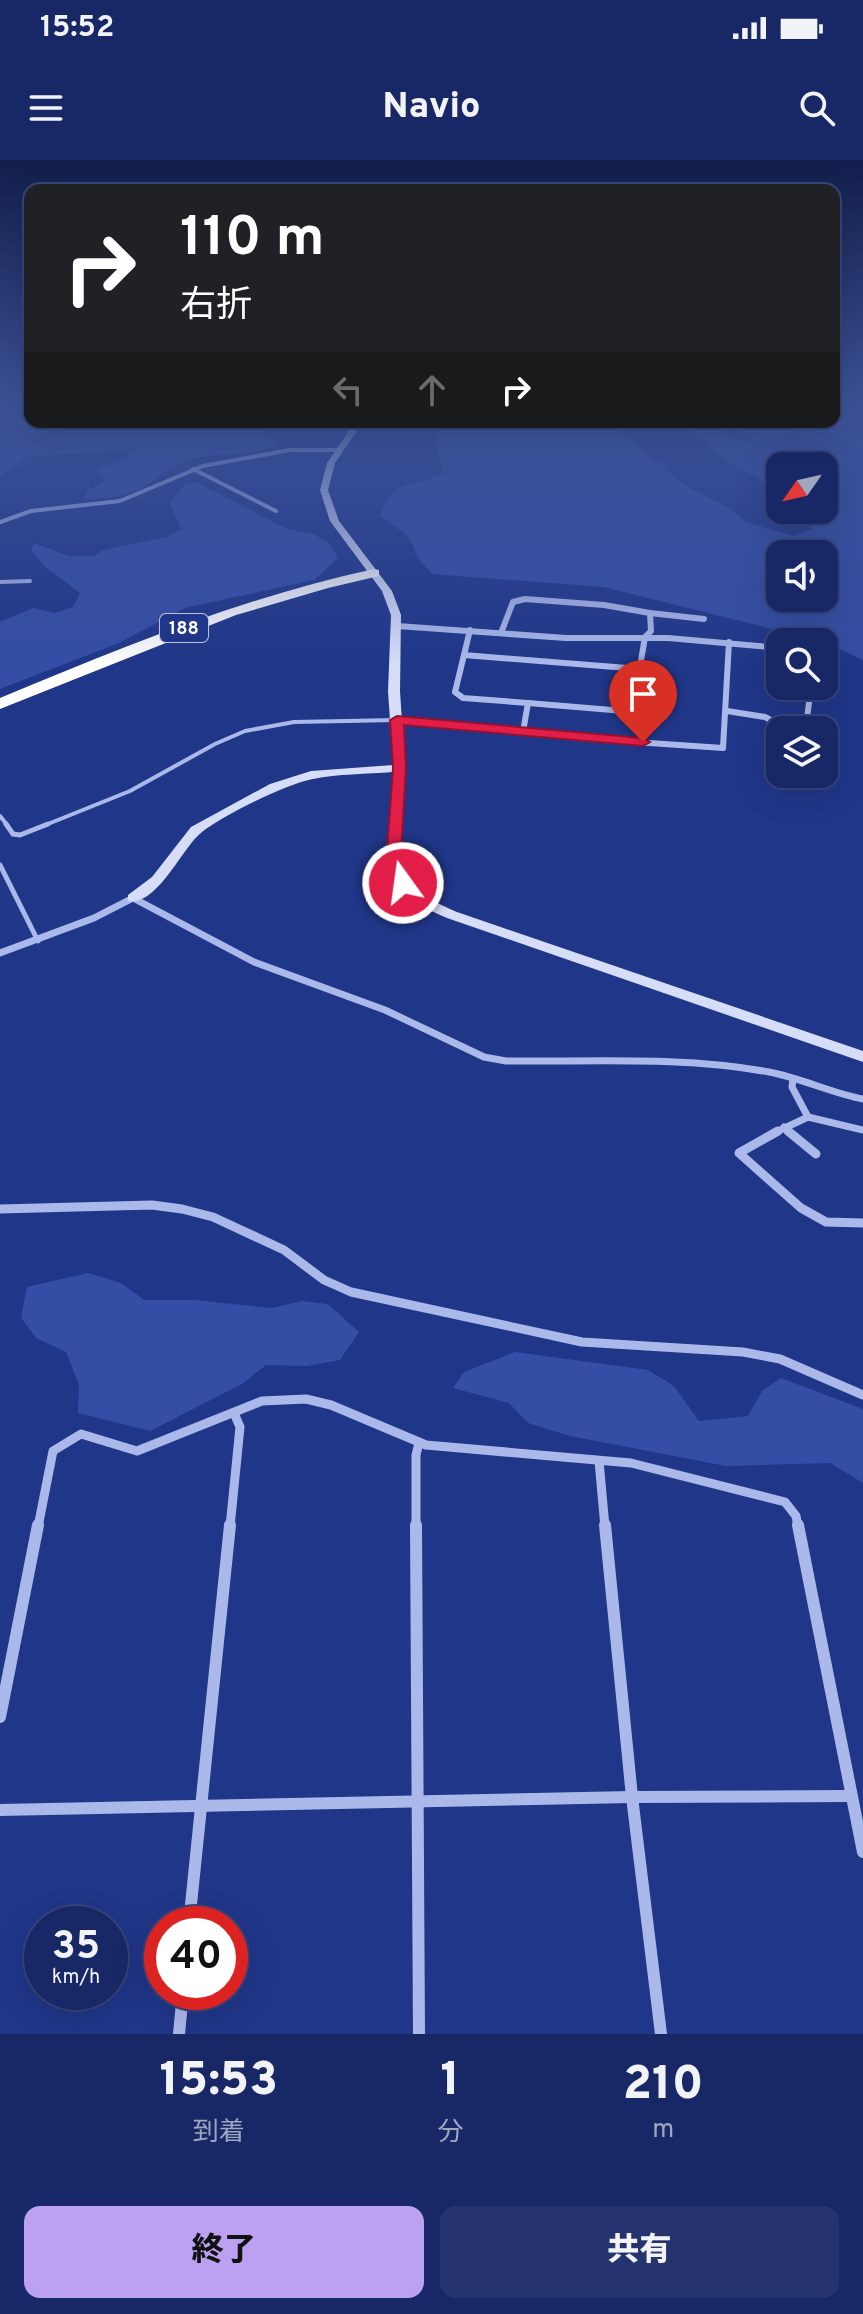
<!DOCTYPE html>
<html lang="ja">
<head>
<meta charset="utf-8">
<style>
  :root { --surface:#182866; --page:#25346f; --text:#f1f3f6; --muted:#9fa6bf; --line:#36447a; --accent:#bca0f2 }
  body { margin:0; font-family:Overpass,"Noto Sans JP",sans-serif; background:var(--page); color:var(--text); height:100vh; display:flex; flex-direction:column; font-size:30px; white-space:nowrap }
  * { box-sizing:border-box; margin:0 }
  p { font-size:26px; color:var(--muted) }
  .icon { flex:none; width:44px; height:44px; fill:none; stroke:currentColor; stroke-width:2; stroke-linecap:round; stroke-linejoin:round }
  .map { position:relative; height:1874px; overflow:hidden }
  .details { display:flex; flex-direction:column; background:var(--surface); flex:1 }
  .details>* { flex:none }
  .banner { position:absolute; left:24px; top:24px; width:816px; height:244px; border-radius:16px; box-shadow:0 8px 32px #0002,0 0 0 2px var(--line); background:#202124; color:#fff; overflow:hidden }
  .needle { width:52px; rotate:236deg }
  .fabs { position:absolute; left:766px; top:292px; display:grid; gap:16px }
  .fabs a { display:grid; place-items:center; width:72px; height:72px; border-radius:16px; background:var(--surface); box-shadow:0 8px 32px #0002,0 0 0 2px var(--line); font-size:40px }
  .speed { position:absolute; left:24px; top:1746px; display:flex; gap:16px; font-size:40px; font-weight:700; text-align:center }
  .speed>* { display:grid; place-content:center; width:104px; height:104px; border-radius:50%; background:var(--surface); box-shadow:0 8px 32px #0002,0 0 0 2px var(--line); line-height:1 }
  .speed small { font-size:20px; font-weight:400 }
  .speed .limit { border:12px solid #d22; background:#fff; color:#111 }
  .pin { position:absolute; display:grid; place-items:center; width:68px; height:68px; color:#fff; margin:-82px -34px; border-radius:50% 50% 50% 0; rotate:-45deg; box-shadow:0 0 8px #0007 }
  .pin .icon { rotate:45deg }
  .me { position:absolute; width:88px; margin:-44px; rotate:346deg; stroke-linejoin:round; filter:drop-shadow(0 0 6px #0008) }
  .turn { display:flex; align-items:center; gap:28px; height:168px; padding:0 24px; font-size:36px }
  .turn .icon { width:104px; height:104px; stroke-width:2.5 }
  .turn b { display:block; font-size:56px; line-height:68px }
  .lanes { display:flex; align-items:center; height:76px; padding:0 24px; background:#0003; justify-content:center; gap:40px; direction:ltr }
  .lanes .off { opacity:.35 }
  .eta { display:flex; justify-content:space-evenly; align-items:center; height:136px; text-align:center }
  .eta b { font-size:48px; font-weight:800; line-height:56px }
  .action { display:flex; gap:16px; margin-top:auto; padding:16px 24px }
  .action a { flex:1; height:92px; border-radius:16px; background:var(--accent); color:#111; font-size:32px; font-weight:800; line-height:92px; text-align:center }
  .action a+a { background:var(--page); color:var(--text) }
  .status { display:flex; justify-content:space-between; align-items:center; height:56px; padding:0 40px; background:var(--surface); direction:ltr }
  .status svg { height:22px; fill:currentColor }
  header { display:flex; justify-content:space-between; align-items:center; height:104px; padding:0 24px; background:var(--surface); font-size:36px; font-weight:800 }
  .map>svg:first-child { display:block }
</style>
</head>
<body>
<div class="status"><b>15:52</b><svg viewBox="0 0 49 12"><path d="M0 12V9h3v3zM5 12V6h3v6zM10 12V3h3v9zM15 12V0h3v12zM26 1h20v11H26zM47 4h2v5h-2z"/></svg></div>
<header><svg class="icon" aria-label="menu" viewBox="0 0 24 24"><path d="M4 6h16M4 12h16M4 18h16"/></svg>Navio<svg class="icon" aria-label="search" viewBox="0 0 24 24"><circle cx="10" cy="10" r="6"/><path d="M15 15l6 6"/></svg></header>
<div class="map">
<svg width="863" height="1874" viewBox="0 0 863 1874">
  <rect width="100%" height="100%" fill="#203688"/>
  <!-- green -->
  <g fill="#344ea5" fill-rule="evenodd">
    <path d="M0 244H30V262H287L271 266 262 275 278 283C256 298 225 292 200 297 182 300 164 311 151 322 136 335 106 339 86 339V331L107 321 96 311 129 296 127 290 28 297 0 316Z"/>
    <path d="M834 244H849L863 254V500L824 482 604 427 432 414 420 401 408 376 380 356C391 317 414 328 444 313L434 280 447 262H598L624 273 684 325 729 348 746 362 793 376 812 369 792 350H824V306H780V339L760 320 730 303 677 262H711L733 276 763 287 727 262H834ZM780 394H824V438H780Z"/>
    <polygon points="196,322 287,369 313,374 329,383 338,398 314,420 185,448 119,483 0,529 0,462 33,448 54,453 73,447 80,433 43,405 31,390 34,383 69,396 94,396 103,390 168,377 181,369 170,343 184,325"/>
    <polygon points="88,1113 121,1123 144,1140 194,1140 272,1148 302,1141 328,1144 359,1172 340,1200 307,1206 266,1205 242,1224 150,1271 78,1253 79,1225 66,1192 36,1178 21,1158 27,1127"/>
    <polygon points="515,1192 648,1210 674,1226 699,1261 748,1256 763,1230 781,1218 863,1249 863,1323 830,1303 726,1306 570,1276 528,1263 509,1243 453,1228 464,1212"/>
  </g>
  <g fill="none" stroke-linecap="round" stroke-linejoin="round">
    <!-- lane-far1 -->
    <g stroke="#abb9ea" stroke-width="4">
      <polyline points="0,656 8,666"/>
      <polyline points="43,666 130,631 215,584 245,571 294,562 397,560"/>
    </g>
    <!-- lane -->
    <g stroke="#abb9ea" stroke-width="5">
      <polyline points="6,664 13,674 20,675 48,664"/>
      <polyline points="0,705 38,781"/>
    </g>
    <!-- street-far4 -->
    <g stroke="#abb9ea" stroke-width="4">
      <polyline points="193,309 276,351"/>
      <polyline points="0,362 31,351 120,341 203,306 290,290 339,290"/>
      <polyline points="0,422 30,421"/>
    </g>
    <!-- street-far3 -->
    <g stroke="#abb9ea" stroke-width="6">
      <polyline points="650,453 704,459"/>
      <polyline points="397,466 566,478 668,478 780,488"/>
      <polyline points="470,470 464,495 640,509"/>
      <polyline points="501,473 513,442 525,439 604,445 650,453 651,471 645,477 633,548 624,551 528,543"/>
      <polyline points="464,495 455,532 463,538 528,543 523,572"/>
      <polyline points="727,551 765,557 789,570"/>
      <polyline points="397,560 590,579 723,588 729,482"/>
      <polyline points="798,570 806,567 811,526"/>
    </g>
    <!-- street-far2 -->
    <g stroke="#abb9ea" stroke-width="7">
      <path d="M0 793 94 758 133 738 254 802 385 850 484 897 506 901C593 902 683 896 769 912 801 918 831 933 863 939"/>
      <polyline points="793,919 792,927 808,957"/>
      <polyline points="784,967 791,973"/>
      <polyline points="774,973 808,957 863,970"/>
    </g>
    <!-- street-far1 -->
    <g stroke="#abb9ea" stroke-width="9">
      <polyline points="778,971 739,993 801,1048 826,1062 863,1063"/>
      <polyline points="788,971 816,994"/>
      <polyline points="0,1049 152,1045 182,1049 213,1057 284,1090 324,1120 351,1132 582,1182 743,1192 780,1199 863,1235"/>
      <polyline points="599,1301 605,1367"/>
      <polyline points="38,1367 53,1291 81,1274 137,1291 262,1241 306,1239 331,1245 426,1285 631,1303 785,1342 796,1356 798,1367"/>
      <polyline points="230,1367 240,1267 234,1253"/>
      <polyline points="416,1367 416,1295 419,1283"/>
    </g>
    <!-- street -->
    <g stroke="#abb9ea" stroke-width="12">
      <polyline points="416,1365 419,1874"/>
      <polyline points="605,1365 632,1637 661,1874"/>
      <polyline points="798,1365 863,1692"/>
      <polyline points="0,1557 38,1365"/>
      <polyline points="0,1650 632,1637 850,1636"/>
      <polyline points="189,1764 230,1365"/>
      <polyline points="179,1874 183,1832"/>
    </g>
    <!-- secondary -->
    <path fill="#d6ddf8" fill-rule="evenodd" d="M355 262H363L335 303 328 330 339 361 392 431 401 455 400 531 405 608 400 693C405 726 428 740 457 752L863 891V902L447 758C416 745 392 728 386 693L393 612C367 614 338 614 313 619 286 624 224 655 202 672 182 687 158 746 128 741V735L152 717 191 667 270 624 311 611 393 605 388 531 391 455 382 431 330 361 320 330 327 303Z"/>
    <!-- highway -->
    <path fill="#fff" fill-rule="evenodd" d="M374 409 379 410V416L328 428 236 455 0 549V538C123 487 244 437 374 409Z"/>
  </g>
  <!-- sky -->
  <linearGradient id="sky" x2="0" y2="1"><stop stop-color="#121e4b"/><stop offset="0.48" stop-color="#3c5296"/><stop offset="1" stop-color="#3c5296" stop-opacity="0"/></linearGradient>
  <rect width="863" height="506" fill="url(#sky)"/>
  <!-- route -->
  <polygon fill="#e11d48" stroke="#92132f" stroke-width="2" points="397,556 643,578 650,582 643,586 404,565 406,608 401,693 401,703 411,723 403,728 396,723 386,703 393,608 390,560"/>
  <g text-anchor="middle" stroke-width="8" stroke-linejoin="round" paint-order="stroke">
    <!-- shield labels -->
    <rect fill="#203688" stroke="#bcc3db" stroke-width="2" x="160" y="454" width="48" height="28" rx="6"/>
    <g font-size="18" font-weight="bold" fill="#fff">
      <text x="184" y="474">188</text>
    </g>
  </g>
</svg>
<div class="fabs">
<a><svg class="needle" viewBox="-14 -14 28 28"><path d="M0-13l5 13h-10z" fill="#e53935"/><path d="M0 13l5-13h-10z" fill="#9fa6bf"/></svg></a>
<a><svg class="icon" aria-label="sound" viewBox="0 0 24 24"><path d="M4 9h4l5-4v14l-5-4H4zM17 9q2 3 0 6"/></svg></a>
<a><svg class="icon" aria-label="search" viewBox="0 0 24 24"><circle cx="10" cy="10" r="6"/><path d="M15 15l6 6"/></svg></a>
<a><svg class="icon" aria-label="layers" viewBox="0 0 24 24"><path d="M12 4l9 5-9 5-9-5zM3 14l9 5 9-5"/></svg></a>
</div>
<div class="speed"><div>35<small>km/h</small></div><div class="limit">40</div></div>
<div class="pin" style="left:643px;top:582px;background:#d93025"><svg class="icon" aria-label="arrive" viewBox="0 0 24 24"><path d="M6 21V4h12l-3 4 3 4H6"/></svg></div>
<svg class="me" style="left:403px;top:723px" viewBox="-20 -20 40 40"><circle r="17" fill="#e11d48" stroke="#fff" stroke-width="3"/><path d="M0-11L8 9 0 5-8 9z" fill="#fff"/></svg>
<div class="banner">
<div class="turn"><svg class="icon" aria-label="right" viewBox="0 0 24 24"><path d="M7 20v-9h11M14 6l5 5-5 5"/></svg><div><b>110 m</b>右折</div></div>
<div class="lanes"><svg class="icon off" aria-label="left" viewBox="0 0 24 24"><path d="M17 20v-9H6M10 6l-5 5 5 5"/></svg><svg class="icon off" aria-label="ahead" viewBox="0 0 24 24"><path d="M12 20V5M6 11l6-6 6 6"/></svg><svg class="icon" aria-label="right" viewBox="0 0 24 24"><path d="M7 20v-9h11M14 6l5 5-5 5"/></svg></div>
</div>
</div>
<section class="details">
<div class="eta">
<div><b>15:53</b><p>到着</p></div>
<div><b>1</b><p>分</p></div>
<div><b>210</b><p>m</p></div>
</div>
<div class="action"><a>終了</a><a>共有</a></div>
</section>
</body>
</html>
